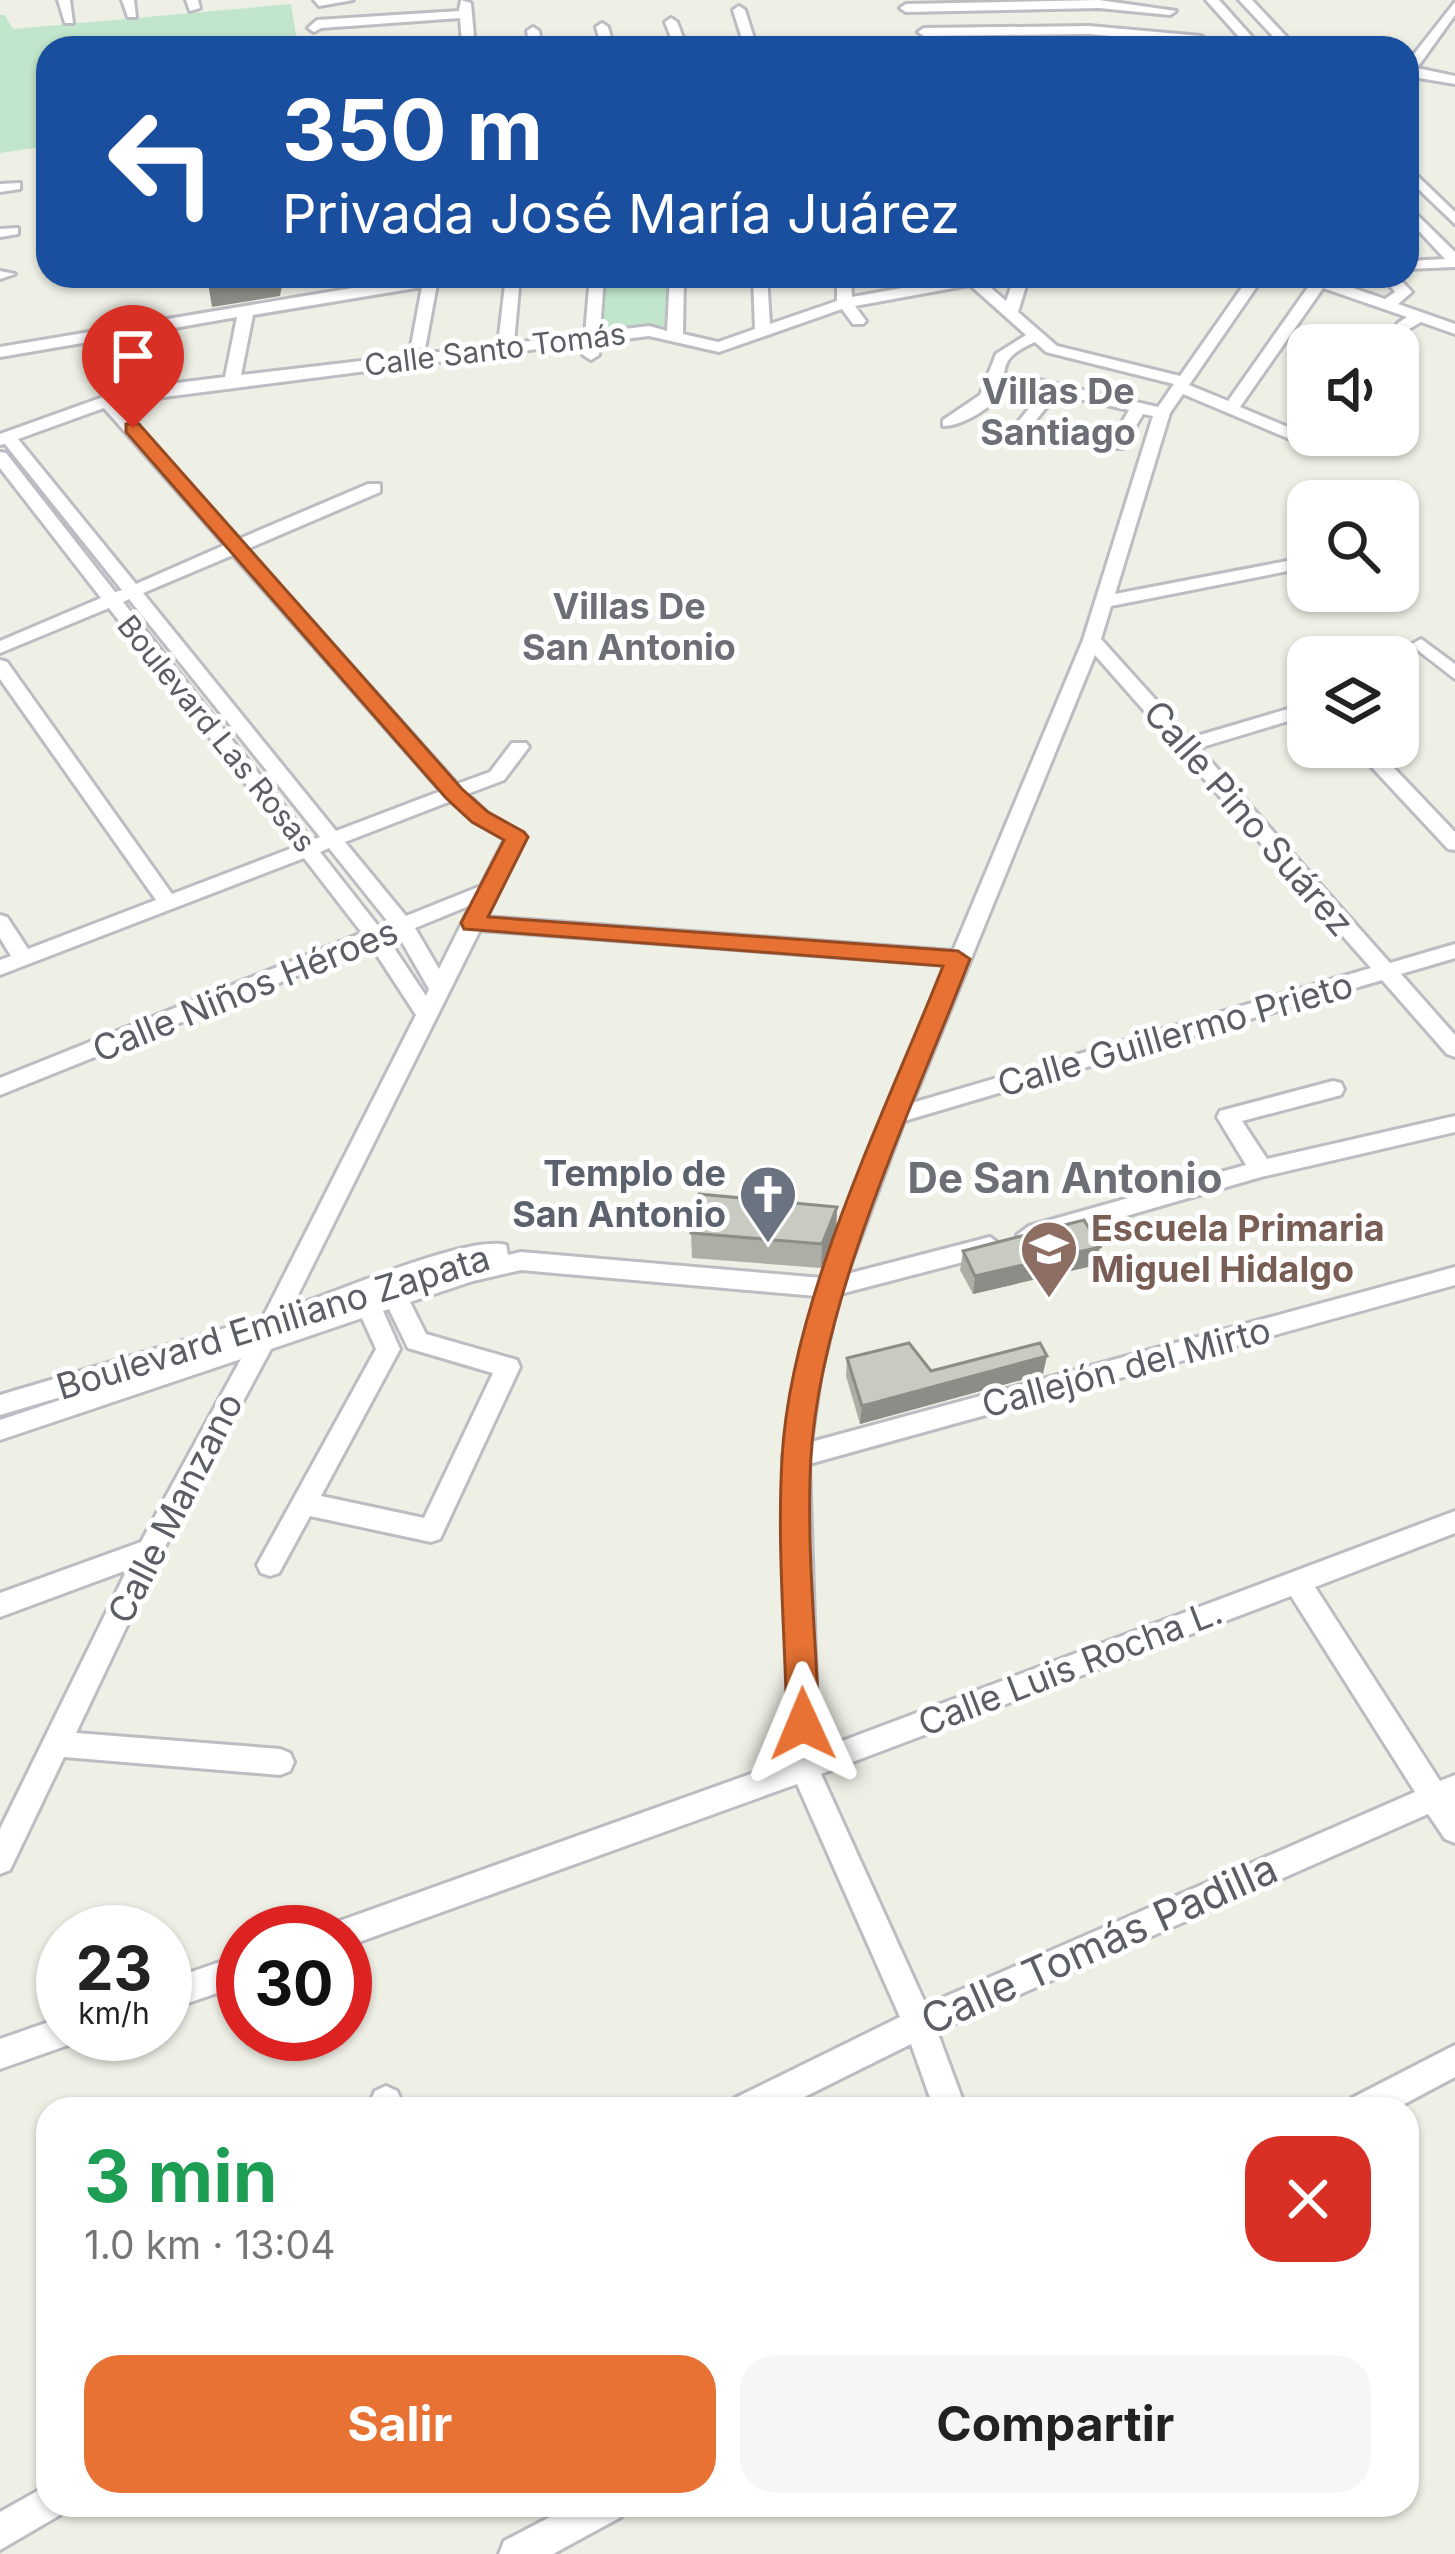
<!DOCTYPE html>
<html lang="es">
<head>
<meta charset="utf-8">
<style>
  :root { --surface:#fff; --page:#f6f6f6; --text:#222; --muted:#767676; --accent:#e77233 }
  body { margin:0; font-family:Inter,sans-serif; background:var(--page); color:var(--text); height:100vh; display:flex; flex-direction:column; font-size:45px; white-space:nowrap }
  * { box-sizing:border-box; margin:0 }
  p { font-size:39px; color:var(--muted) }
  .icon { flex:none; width:66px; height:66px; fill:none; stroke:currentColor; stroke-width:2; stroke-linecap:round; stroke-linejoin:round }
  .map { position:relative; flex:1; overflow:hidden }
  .drawer { position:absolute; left:36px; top:2097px; width:1383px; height:420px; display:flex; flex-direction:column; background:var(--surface); border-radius:36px; box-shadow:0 3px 9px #0004 }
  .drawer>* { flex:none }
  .banner { position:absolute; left:36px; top:36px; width:1383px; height:252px; border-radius:36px; box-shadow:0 3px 9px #0004; background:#1a4fa0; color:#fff; overflow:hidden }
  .controls { position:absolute; left:1287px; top:324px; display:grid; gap:24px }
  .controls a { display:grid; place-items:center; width:132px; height:132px; border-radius:24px; background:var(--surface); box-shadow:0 3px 9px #0004; font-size:60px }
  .speed { position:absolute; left:36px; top:1905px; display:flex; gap:24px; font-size:60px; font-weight:700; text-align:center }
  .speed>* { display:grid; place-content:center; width:156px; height:156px; border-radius:50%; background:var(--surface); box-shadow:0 3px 9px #0004; line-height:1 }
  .speed small { font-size:30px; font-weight:400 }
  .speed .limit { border:18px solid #d22; background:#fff; color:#111 }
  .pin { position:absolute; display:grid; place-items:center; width:102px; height:102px; color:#fff; margin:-123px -51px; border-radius:50% 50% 50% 0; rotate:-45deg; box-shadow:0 0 12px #0007 }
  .pin .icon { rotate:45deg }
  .me { position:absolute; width:132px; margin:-66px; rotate:359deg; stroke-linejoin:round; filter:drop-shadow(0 0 9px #0008) }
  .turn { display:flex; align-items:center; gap:42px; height:252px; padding:0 48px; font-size:54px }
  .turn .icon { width:156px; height:156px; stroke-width:2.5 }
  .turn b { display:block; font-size:84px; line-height:102px }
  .round { display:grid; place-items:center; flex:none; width:126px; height:126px; border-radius:36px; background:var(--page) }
  .overview { display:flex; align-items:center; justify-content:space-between; height:204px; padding:0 48px }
  h1 { font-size:72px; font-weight:700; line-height:90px; color:#1e9e55 }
  .action { display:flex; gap:24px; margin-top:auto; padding:24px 48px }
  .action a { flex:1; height:138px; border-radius:36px; background:var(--accent); color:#fff; font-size:48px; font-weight:700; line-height:138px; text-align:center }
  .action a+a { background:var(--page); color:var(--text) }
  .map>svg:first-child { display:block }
</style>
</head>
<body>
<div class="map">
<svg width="1455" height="2554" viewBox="0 0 1455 2554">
  <rect width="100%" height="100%" fill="#eeefe5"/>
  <!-- green -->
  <g fill="#c1e6cb">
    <polygon points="291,4 298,48 48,48 48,146 0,153 0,15 5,15 13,29"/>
    <polygon points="602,276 672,276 672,328 653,325 596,334"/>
  </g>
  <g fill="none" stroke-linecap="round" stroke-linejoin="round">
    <!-- minor casing -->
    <g stroke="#bcbcc3" stroke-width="6">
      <g id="minor">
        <polygon points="58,0 70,0 73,23 65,23"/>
        <polygon points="122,0 134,0 136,17 128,17"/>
        <polygon points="186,0 198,0 200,8 190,11"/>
        <polygon points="314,0 353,0 319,6"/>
        <polygon points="461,0 471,3 475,48 431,48 462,43 460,18 321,28 314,32 308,28 317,20 459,11"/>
        <polygon points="1099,0 1176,11 1170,15 1099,8 906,12 900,8 906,4"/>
        <polygon points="1206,0 1219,0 1262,48 1249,48"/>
        <polygon points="1239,0 1252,0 1297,48 1284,48"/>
        <polygon points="1455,2 1455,15 1417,68 1455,76 1455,84 1407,76 1407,63"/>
        <polygon points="739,6 745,10 757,48 745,48 733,10"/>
        <polygon points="671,18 677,22 687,48 675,48 665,22"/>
        <polygon points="602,23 608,27 614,48 602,48 596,27"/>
        <polygon points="1089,26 1201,36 1207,40 1201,44 1089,34 924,36 918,32 924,28"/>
        <polygon points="533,27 539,31 542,48 530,48 527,31"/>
        <polygon points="1407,166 1455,212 1455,224 1407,178"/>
        <polygon points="20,183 20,189 0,192 0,184"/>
        <polygon points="1407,205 1455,252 1455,267 1407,269 1407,261 1445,259 1407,218"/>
        <polygon points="18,228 18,234 0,237 0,229"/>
        <polygon points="0,271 15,274 0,279"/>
        <path d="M424 276H467L437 284 425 349 411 346 422 287 253 315 241 375 498 345 506 276H520L514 343 585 334 590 276H604L600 332 649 326 667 331 670 276H684L683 334 718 342 755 329 753 276H767L770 324 837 301V276H851L852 297 969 276H1001L984 282 1006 301 1015 276H1029L1018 312 1057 346 1180 376 1250 276H1264L1189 385 1228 401 1311 283 1297 276H1318L1385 299 1395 292 1382 276H1397L1412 292 1398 304 1455 324V334L1421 322 1409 329 1398 346 1383 345 1398 323 1407 317 1323 288 1240 407 1309 436 1341 435 1327 447 1297 442 1183 394 1170 413 1115 594 1308 557V567L1111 606 1101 639 1190 738 1308 703V715L1199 748 1390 963 1455 944V958L1401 974 1455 1035V1057L1447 1054 1382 980 904 1121 847 1274 990 1237 1002 1246 990 1255 840 1294 820 1378 811 1442 1455 1267V1285L809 1464 818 1750 1455 1511V1533L1315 1587 1440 1781 1455 1775V1843L1445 1839 1428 1814 937 2031 966 2109H934L911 2044 780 2109H730L735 2098 900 2017 797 1784 345 1947V1932H330L334 1923 345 1919 790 1760 783 1457 796 1378 816 1296 521 1270 473 1281 410 1302 426 1334 517 1360 520 1367 440 1539 431 1542 310 1516 279 1573 270 1576 261 1573 257 1565 376 1349 362 1318 271 1349 160 1556 76 1733 280 1749 290 1753 294 1762 290 1771 280 1775 64 1757 10 1870 0 1874V1829L127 1570 0 1617V1593L141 1542 241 1359 0 1440V1420L135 1375 0 1415V1395L263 1317 416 1015 371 946 0 1095V1078L362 933 304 858 0 975V960L11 956 0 938V915L7 917 28 949 156 900 0 679V660L7 662 172 894 295 847 109 608 0 653V641L101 598 0 468V452L6 453 115 592 122 590 5 444 0 445V434L120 391 141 333 0 357V347ZM970 285 1026 335 996 354 980 395 943 420V426C957 427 988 411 996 398 1012 370 992 361 1035 342L1046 352 1174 384 1158 407 1021 376 1013 381 1043 391 1018 422 1020 425H1032L1057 394 1129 410 1109 445 1111 448H1123L1143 414 1153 416 1083 640 953 951 486 917 526 837 487 813 467 794 504 780 529 747 526 743H512L490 772 457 784 247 549 380 492V484H368L239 539 117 403 584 343 583 355 591 360 599 355 600 342 649 336 719 352 842 309 853 324H863L866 321 855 306ZM237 317 225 377 137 388 157 331ZM104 408 225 545 136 584 18 439ZM233 555 441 791 336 831 143 593ZM129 599 320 837 311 840 123 602ZM1095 655 1371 968 912 1103ZM451 801 473 821 505 839 481 886 406 916 345 842ZM329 848 389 923 379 927 320 852ZM471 905 439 969 415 928ZM480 930 947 965 822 1278 521 1252 508 1255 506 1245C470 1235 346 1288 305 1302L302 1309 309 1317 288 1324 286 1319ZM398 935 429 989 426 996 388 939ZM389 1309 408 1348 493 1373 424 1518 321 1496 400 1349 383 1311ZM1291 1596 1415 1792 926 2005 821 1774Z"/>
        <polygon points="1337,591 1356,591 1359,595 1350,600"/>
        <polygon points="1421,639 1455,664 1455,679 1415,648 1412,644"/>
        <polygon points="1353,747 1374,747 1455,832 1455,850 1448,849"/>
        <polygon points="1333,1081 1341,1083 1344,1089 1341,1095 1242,1121 1267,1159 1455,1116 1455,1132 1261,1177 1029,1244 1017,1235 1029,1226 1246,1165 1217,1117 1220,1111"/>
        <polygon points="243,1954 243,1984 165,2011 165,1981"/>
        <polygon points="63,2017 63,2034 78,2034 74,2043 0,2069 0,2039"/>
        <polygon points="1455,2045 1455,2077 1395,2109 1347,2109 1352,2098"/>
        <polygon points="386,2086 397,2091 405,2109 373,2109 370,2102 375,2091"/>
        <polygon points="48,2485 48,2505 65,2505 60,2515 0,2550 0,2512"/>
        <polygon points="573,2505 627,2505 621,2517 553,2554 499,2554 504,2541"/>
      </g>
    </g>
    <!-- minor -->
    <use href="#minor" fill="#fff" fill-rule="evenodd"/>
  </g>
  <!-- wall -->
  <g fill="#adaea6">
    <polygon points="837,1207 836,1231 821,1268 692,1258 691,1233"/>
    <polygon points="963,1251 1096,1265 973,1294 960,1270"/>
    <polygon points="847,1358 931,1371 1043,1374 860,1424 846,1376"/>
  </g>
  <!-- shaded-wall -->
  <g fill="#8d8d87">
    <polygon points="253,276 284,276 280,296 212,307 208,283"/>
    <polygon points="837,1207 836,1231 821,1268 822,1244"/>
    <polygon points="1100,1247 1096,1265 973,1294 975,1276"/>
    <polygon points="1047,1356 1043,1374 860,1424 862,1406"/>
  </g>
  <!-- building -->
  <g fill="#c9cac1" stroke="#8d8d87" stroke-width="3">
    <polygon points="210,276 253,276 208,283"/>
    <polygon points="699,1194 837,1207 822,1244 691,1233"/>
    <polygon points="1084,1220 1100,1247 975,1276 963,1251"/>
    <polygon points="909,1343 931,1371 1040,1343 1047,1356 862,1406 847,1358"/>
  </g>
  <!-- route -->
  <path fill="#e77233" stroke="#964a21" stroke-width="3" d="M126 424H139L462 789 488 812 524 832 528 837 488 917 958 951 970 959C912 1110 821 1296 811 1457 806 1544 816 1636 819 1724L814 1734 803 1738 792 1734 787 1724C785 1636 777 1546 782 1459 790 1302 885 1113 943 966L464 929 461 923 504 840 472 822 446 798 126 432Z"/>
  <!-- icons -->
  <defs>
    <g id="church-pin" transform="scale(3)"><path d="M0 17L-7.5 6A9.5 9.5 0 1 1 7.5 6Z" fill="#6b7280" stroke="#fff"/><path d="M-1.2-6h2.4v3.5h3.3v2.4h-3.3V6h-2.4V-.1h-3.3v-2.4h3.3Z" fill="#fff"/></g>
    <g id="school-pin" transform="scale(3)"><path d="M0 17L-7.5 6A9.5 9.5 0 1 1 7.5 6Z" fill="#8d6e63" stroke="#fff"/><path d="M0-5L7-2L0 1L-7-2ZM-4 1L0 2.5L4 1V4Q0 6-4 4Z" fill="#fff"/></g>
  </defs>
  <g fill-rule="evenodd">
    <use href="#church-pin" x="768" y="1194"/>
    <use href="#school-pin" x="1049" y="1249"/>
  </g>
  <g text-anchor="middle" stroke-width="10" stroke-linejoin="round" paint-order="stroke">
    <!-- far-street labels -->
    <g font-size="30" fill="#5c5e65" stroke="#fff">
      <text transform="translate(495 350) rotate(-7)" y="10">Calle Santo Tomás</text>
      <text transform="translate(216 734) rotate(51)" y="10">Boulevard Las Rosas</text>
    </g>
    <!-- far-quarter labels -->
    <g font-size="36" font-weight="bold" fill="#6d6f77" stroke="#fff">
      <text x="1058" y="404">Villas De<tspan x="1058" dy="41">Santiago</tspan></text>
      <text x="629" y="619">Villas De<tspan x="629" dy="41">San Antonio</tspan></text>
    </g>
    <!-- street labels -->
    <g font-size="36" fill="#5c5e65" stroke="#fff">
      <text transform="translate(1249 818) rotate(49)" y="13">Calle Pino Suárez</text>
      <text transform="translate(245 990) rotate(-22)" y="13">Calle Niños Héroes</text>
      <text transform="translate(1175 1034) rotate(-16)" y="13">Calle Guillermo Prieto</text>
      <text transform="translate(273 1322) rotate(-17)" y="13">Boulevard Emiliano Zapata</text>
      <text transform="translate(1126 1367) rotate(-15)" y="13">Callejón del Mirto</text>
      <text transform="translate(175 1508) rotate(-63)" y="13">Calle Manzano</text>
      <text transform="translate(1070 1667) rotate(-21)" y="13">Calle Luis Rocha L.</text>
    </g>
    <!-- worship labels -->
    <g font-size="36" font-weight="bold" fill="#5b616d" stroke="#fff" text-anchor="end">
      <text x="726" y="1186">Templo de<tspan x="726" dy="41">San Antonio</tspan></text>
    </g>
    <!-- education labels -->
    <g font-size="36" font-weight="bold" fill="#785e54" stroke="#fff" text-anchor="start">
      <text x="1091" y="1241">Escuela Primaria<tspan x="1091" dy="41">Miguel Hidalgo</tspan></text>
    </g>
    <!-- quarter labels -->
    <g font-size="42" font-weight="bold" fill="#6d6f77" stroke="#fff">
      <text x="1065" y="1193">De San Antonio</text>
    </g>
    <!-- near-street labels -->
    <g font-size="42" fill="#5c5e65" stroke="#fff">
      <text transform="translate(1099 1944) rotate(-24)" y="15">Calle Tomás Padilla</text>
    </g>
  </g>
</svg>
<div class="controls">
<a><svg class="icon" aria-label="sound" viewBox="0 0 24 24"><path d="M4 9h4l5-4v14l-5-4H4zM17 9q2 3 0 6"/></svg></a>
<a><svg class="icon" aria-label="search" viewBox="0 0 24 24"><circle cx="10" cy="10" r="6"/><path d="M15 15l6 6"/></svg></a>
<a><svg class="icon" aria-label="layers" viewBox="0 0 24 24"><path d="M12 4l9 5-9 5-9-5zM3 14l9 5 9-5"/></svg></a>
</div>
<div class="speed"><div>23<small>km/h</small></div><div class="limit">30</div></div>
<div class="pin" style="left:133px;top:428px;background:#d93025"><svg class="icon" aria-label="arrive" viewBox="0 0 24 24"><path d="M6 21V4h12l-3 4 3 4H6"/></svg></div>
<svg class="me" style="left:803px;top:1724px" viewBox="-20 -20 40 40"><path d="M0-17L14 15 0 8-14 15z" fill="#e77233" stroke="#fff" stroke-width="4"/></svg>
<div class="banner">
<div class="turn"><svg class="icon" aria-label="left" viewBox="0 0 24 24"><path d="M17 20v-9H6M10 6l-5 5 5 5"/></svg><div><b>350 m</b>Privada José María Juárez</div></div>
</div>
<section class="drawer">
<div class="overview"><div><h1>3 min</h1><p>1.0 km · 13:04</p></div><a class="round" style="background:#d93025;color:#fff"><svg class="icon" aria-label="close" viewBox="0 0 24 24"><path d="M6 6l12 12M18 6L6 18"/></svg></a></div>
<div class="action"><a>Salir</a><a>Compartir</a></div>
</section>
</div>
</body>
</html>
